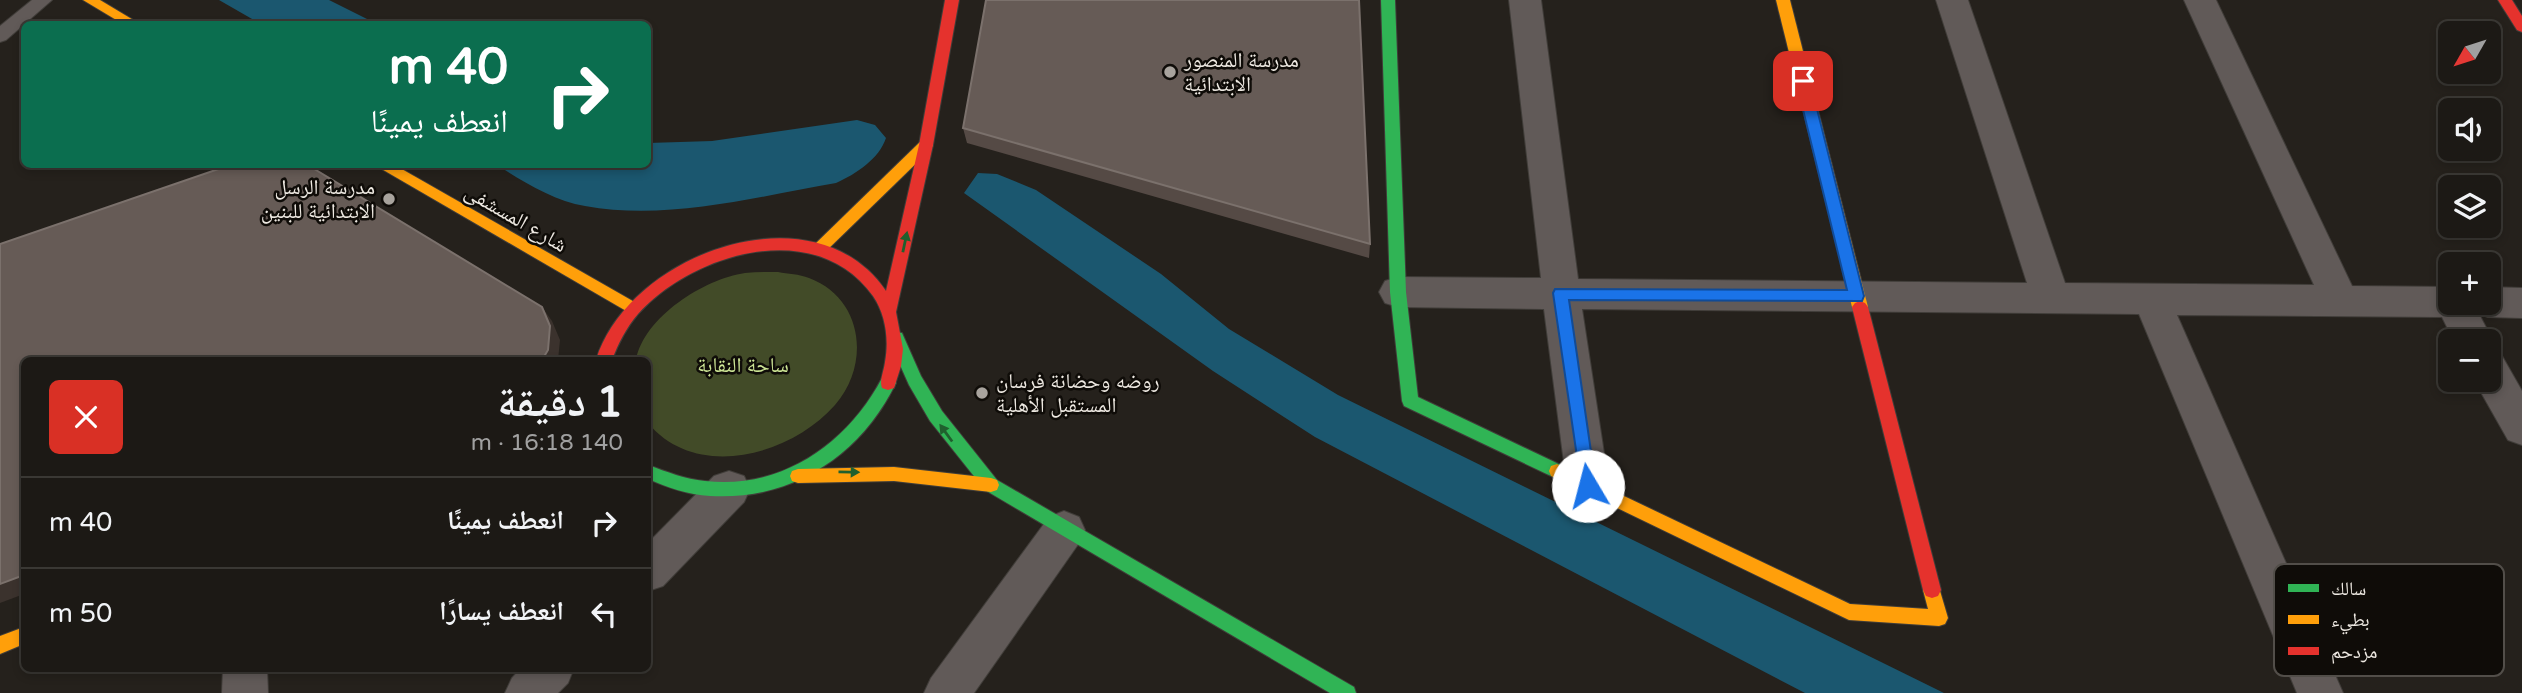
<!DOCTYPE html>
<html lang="ar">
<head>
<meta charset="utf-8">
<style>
  :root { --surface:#1c1915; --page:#292622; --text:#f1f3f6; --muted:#a0a0a0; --line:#3a3834 }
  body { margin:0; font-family:"Varela Round","Noto Naskh Arabic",sans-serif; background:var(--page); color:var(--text); direction:rtl; height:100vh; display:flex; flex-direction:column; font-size:26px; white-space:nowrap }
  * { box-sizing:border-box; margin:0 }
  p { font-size:23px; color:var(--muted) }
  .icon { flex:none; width:38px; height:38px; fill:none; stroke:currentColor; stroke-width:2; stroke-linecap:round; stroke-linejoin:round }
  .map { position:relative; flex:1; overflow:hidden; direction:ltr }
  .side { position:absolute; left:21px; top:357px; width:630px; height:315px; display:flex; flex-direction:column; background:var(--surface); border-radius:10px; box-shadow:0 4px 10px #0003,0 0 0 2px var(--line); direction:rtl }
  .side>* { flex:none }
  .banner { position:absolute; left:21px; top:21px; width:630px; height:147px; border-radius:10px; box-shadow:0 4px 10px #0003,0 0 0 2px var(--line); direction:rtl; background:#0b6e4f; color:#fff; overflow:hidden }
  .needle { width:46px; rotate:231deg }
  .controls { position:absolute; left:2438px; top:21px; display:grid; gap:14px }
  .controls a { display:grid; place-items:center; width:63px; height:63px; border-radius:10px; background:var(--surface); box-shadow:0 4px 10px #0003,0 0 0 2px var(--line); font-size:35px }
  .pin { position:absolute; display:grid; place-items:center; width:60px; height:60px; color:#fff; margin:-30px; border-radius:14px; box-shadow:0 4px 10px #0006 }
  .me { position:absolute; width:77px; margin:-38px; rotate:352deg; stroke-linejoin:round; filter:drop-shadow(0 0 5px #0008) }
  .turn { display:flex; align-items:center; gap:24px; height:147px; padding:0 28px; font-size:32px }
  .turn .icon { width:91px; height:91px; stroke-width:2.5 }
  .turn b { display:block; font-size:49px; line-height:60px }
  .round { display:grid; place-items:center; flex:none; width:74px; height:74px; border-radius:10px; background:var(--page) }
  .overview { display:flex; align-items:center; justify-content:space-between; height:119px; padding:0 28px }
  h1 { font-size:42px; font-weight:800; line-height:52px }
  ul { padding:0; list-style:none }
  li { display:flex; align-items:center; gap:21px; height:91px; padding:0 28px; border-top:2px solid var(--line) }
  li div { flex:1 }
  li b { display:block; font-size:26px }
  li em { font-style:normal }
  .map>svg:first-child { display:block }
</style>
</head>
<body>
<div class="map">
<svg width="2522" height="693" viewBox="0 0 2522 693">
  <rect width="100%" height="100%" fill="#25211c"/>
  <!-- green -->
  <path fill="#424b28" d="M778 272C788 274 799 274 809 278 863 298 871 364 835 405 790 456 696 481 648 423V360H636C644 317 704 279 745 273 756 272 767 272 778 272Z"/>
  <!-- water -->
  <g fill="#1b576f">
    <polygon points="219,0 329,0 377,24 261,24"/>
    <path d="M857 120 875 125 886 138C879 159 856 174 836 183 755 197 668 221 585 206 554 201 522 181 497 165L648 164V143L712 141Z"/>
    <polygon points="978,173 997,174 1036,190 1161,274 1229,329 1338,395 1944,693 1805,693 1315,437 1213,371 964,193"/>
  </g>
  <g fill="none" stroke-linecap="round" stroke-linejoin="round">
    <!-- lane casing -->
    <g stroke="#403d39" stroke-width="2">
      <polygon id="lane" points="32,0 52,0 6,40 0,42 0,26"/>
    </g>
    <!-- street casing -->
    <g stroke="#403d39" stroke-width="2">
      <g id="street">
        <polygon points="1509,0 1541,0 1578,279 2027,283 1936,0 1968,0 2065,283 2314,285 2184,0 2216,0 2352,286 2450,287 2450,303 2488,303 2488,287 2522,288 2522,318 2488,317 2479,314 2493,341 2488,350 2488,341 2454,341 2442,317 2177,315 2343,693 2297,693 2139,314 1582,309 1609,486 1603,499 1588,504 1573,499 1567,486 1544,309 1398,307 1385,303 1379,292 1385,281 1398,277 1541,278"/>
        <polygon points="2488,352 2502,356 2522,391 2522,445 2508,440 2474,380 2488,380"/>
        <polygon points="729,471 744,476 750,489 744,502 663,586 648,591 648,543 714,476"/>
        <polygon points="1064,511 1079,517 1085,530 1079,543 974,693 924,693 931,678 1049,517"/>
        <polygon points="223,668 267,668 268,693 222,693"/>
        <polygon points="521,668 574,668 568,683 558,693 505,693 512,678"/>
      </g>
    </g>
    <!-- fast casing -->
    <g stroke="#403d39" stroke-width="2">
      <g id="fast">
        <polygon points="1381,0 1395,0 1406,292 1418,397 1563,466 1565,471 1563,476 1557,478 1551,476 1404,406 1402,401 1390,292"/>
        <polygon points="896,332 902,333 921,376 942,411 997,480 1354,687 1356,693 1330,693 985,490 930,421 909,385 888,338 890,333"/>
        <path d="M888 376 894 378 896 383C861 455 792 501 710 496 688 495 667 487 648 479V465C667 472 685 479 705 481 782 490 848 443 882 378Z"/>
      </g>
    </g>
    <!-- slow casing -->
    <g stroke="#403d39" stroke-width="2">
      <g id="slow">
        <polygon points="83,0 100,0 140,24 123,24"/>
        <polygon points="1776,0 1790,0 1868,307 1865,311 1855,311 1852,307"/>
        <polygon points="926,140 933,145 931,149 823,254 813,254 810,250 813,246 921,141"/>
        <polygon points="373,164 393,164 638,304 641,308 638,312 628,312"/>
        <polygon points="1557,464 1850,604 1928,609 1923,590 1926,584 1932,582 1938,584 1948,618 1945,624 1939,626 1849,620 1551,476 1549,471 1551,466"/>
        <polygon points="894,467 991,478 997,480 999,485 997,490 991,492 894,481 798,483 792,481 790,476 792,471 798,469"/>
        <polygon points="24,627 24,644 0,654 0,636"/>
      </g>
    </g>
    <!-- jam casing -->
    <g stroke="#403d39" stroke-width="2">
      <g id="jam">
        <path d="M945 0H959L933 145 896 312 903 349 901 366 894 388 888 390 882 388C879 380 884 371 885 362 889 340 886 315 873 296 816 216 693 253 638 314 626 328 618 344 612 360H596C629 253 815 186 886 291L919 145Z"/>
        <polygon points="2498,0 2512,0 2522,16 2522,32 2517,30"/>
        <polygon points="1860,301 1865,303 1868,307 1941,590 1938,596 1932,598 1926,596 1923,590 1852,307 1855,303"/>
      </g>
    </g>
    <!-- lane -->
    <use href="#lane" fill="#615a58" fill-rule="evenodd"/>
    <!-- street -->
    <use href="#street" fill="#615a58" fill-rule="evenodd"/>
    <!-- fast -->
    <use href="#fast" fill="#30b455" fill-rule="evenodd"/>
    <!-- slow -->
    <use href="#slow" fill="#ff9f0a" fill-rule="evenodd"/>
    <!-- jam -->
    <use href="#jam" fill="#e5322d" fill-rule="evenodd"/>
  </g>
  <!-- wall -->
  <polygon fill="#554a45" points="963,128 1370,244 1369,258 967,143"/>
  <!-- shaded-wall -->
  <g fill="#3b322d">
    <polygon points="542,307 552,321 560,340 558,360 542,360"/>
    <polygon points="24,575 24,594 0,603 0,584"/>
  </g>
  <!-- building -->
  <g fill="#665b56" stroke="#7b716c" stroke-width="2">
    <polygon points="986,0 1359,0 1370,244 963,128"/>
    <polygon points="233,164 306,164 542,307 550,326 548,350 542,360 24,360 24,575 0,584 0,244"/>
  </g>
  <!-- one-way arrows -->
  <defs><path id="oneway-solid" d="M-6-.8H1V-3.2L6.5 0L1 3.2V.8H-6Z" transform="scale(1.75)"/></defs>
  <g fill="#20602e">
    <use href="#oneway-solid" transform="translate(905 242) rotate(-78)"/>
    <use href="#oneway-solid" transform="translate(946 433) rotate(-126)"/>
    <use href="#oneway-solid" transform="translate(849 472) rotate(1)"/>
  </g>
  <!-- route -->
  <polygon fill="#1a73e8" stroke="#114b97" stroke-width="2" points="1803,76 1810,81 1864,296 1862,301 1569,300 1596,486 1594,491 1588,493 1582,491 1553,293 1555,289 1847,290 1796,81"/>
  <!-- markers -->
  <g fill="#a8a39d" stroke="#0f0c08" stroke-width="2.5">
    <circle cx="1170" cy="72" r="7"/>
    <circle cx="389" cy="199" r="7"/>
    <circle cx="982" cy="393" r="7"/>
  </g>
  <g text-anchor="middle" stroke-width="5" stroke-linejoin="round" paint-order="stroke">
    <!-- poi labels -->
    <g font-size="21" fill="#eee9e2" stroke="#0f0c08" text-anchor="start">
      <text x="1184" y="67">مدرسة المنصور<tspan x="1184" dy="24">الابتدائية</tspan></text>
      <text x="375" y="194" text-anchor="end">مدرسة الرسل<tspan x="375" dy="24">الابتدائية للبنين</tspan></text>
      <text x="996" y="388">روضه وحضانة فرسان<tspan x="996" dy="24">المستقبل الأهلية</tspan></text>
    </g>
    <!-- street labels -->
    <g font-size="21" fill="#eee9e2" stroke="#0f0c08">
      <text transform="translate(516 218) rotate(30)" y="7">شارع المسشفى</text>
    </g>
    <!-- park labels -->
    <g font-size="21" fill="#cde595" stroke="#0f0c08">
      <text x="743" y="372">ساحة النقابة</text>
    </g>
  </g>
  <!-- legend -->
  <rect x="2274" y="564" width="230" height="112" rx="10" fill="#0f0c08" stroke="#524e49" stroke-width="2"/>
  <rect x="2288" y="584" width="31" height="8" fill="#30b455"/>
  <rect x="2288" y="615" width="31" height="9" fill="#ff9f0a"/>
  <rect x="2288" y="647" width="31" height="8" fill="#e5322d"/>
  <g font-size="19" fill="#eee9e2">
    <text x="2331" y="595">سالك</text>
    <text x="2331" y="626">بطيء</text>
    <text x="2331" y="658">مزدحم</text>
  </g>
</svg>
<div class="controls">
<a><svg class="needle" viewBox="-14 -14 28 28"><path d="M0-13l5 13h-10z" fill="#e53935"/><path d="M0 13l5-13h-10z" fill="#a0a0a0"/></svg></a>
<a><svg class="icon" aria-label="sound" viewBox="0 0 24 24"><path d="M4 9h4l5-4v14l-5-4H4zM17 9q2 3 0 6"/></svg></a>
<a><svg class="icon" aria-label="layers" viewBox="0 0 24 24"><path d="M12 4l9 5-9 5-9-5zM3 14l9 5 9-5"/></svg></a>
<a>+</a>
<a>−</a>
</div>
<div class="pin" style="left:1803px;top:81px;background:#d93025"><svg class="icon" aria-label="arrive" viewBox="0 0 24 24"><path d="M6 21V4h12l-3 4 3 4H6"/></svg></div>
<svg class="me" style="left:1588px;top:486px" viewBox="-20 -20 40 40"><circle r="19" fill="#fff"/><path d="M0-13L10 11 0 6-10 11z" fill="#1a73e8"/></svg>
<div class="banner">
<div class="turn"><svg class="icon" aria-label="right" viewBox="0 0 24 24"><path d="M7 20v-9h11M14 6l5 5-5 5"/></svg><div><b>40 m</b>انعطف يمينًا</div></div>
</div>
<section class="side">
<div class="overview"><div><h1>1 دقيقة</h1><p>140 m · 16:18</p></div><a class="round" style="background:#d93025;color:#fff"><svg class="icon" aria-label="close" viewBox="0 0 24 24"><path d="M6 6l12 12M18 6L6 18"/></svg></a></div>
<ul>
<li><svg class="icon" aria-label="right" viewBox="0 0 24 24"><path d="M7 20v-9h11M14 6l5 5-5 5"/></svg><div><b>انعطف يمينًا</b></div><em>40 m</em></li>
<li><svg class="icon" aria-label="left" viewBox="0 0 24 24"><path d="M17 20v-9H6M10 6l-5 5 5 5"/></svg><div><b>انعطف يسارًا</b></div><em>50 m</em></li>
</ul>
</section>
</div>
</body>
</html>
